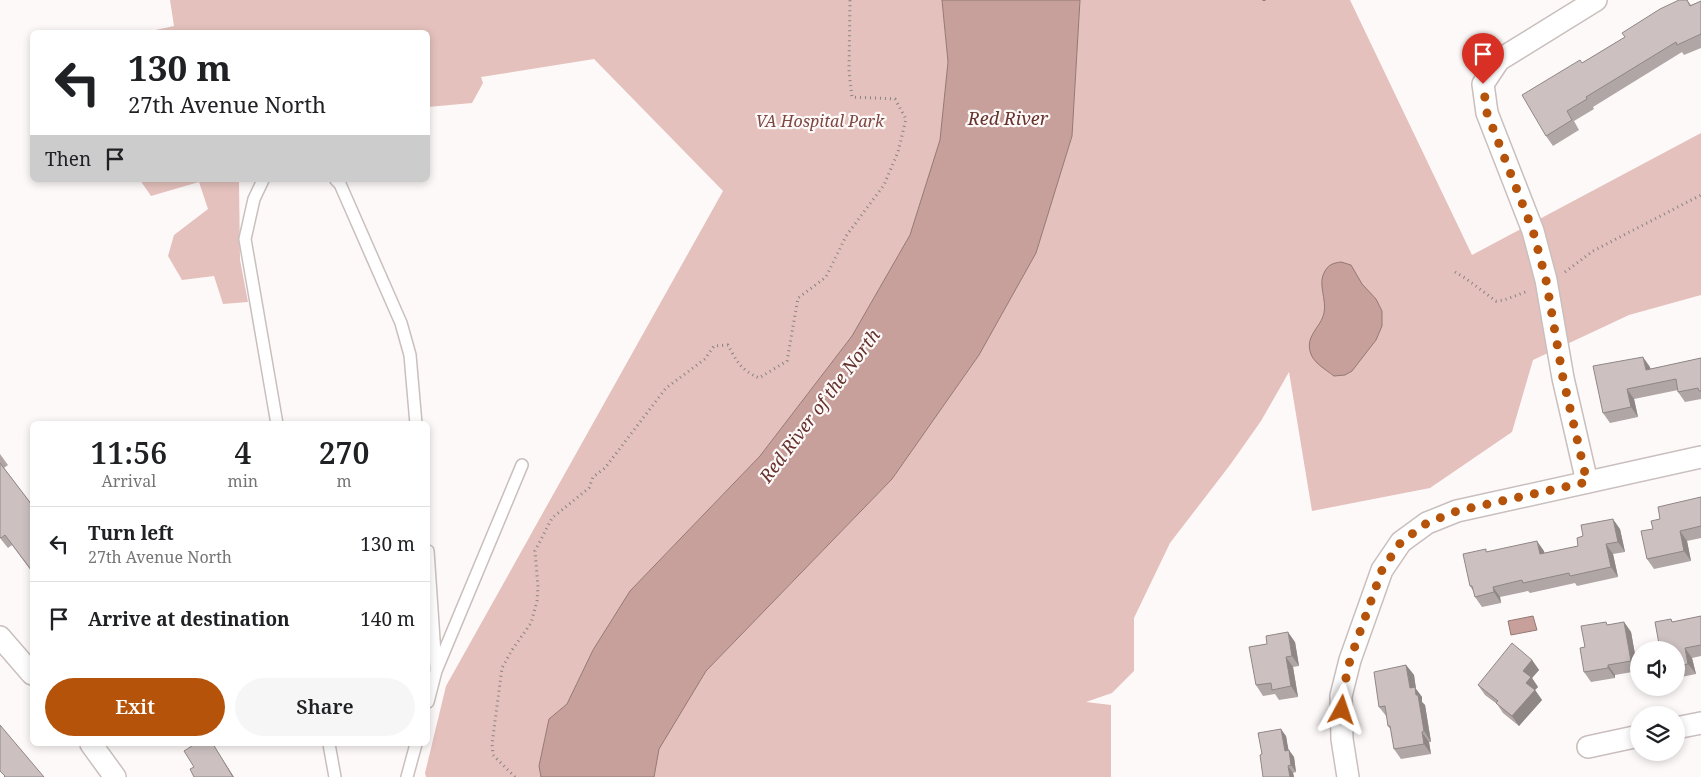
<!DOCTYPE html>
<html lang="en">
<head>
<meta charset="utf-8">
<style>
  :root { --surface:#fff; --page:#f6f6f6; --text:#202124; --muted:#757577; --line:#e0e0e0; --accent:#b45309 }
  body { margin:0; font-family:"Noto Serif",serif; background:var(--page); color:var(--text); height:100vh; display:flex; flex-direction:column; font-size:19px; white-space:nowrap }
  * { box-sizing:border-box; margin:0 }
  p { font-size:16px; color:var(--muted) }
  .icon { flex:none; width:28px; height:28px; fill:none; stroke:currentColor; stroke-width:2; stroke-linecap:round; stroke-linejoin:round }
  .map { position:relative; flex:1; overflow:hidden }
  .drawer { position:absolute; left:30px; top:421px; width:400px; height:325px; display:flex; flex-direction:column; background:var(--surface); border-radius:8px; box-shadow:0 2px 8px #0003 }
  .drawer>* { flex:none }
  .top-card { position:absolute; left:30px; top:30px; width:400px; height:152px; border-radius:8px; box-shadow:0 2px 8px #0003; background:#fff; color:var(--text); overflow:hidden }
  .buttons { position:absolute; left:1630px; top:641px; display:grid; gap:10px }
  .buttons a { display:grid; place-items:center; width:55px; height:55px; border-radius:50%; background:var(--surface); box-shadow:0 2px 8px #0003; font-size:25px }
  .pin { position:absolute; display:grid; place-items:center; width:42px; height:42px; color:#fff; margin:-51px -21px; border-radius:50% 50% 50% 0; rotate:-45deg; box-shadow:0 0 5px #0007 }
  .pin .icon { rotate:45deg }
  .me { position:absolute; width:55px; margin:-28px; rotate:5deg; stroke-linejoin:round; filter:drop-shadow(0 0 4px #0008) }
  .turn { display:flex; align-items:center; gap:18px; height:105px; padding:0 15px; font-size:22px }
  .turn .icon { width:65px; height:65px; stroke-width:2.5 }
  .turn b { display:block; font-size:35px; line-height:42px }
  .then { display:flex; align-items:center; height:48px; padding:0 15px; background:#0003; gap:10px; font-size:19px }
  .eta { display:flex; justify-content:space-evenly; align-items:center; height:85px; text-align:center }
  .eta b { font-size:30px; font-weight:600; line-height:35px }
  .button { display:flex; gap:10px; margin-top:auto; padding:10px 15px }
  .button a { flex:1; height:58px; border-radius:30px; background:var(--accent); color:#fff; font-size:20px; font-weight:600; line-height:58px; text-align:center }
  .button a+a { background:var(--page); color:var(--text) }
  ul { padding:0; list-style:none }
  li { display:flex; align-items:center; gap:15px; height:75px; padding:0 15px; border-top:1px solid var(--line) }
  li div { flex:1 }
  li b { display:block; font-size:19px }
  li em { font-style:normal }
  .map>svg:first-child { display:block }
</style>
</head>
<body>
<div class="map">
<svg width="1701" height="777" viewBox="0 0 1701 777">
  <rect width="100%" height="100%" fill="#fef9f9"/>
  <!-- green -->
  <g fill="#e4c1bc">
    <polygon points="170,0 942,0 948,62 940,140 910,235 852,336 760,456 630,591 593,650 567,704 549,719 539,766 541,777 426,777 425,773 446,686 723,191 594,59 481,77 483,83 472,103 428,107 428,32 146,32 174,26"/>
    <polygon points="1080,0 1350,0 1472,255 1701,133 1701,295 1629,315 1533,360 1512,432 1430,488 1312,511 1289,372 1261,421 1230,465 1170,543 1134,618 1134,671 1112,693 1086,702 1111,705 1111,777 654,777 658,749 706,671 892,479 979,355 1036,253 1072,136"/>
    <polygon points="141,180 239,180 240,260 248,302 223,304 214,276 182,280 168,256 174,235 208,209 199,182 151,196 142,183"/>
  </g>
  <!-- water -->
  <g fill="#c7a09b" stroke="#947874">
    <polygon points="942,0 1080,0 1072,136 1036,253 979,355 892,479 706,671 659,749 654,777 541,777 539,766 549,719 567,704 593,650 630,591 760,456 852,336 910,235 940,140 948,62"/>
    <path d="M1341 262 1351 265 1362 284 1376 299 1382 311V326L1376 340 1352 371 1345 375 1334 376C1325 369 1312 362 1310 351 1306 335 1321 327 1324 313 1327 299 1317 283 1325 271 1329 264 1334 263 1341 262Z"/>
    <polygon points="1533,616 1537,630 1511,635 1508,621"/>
  </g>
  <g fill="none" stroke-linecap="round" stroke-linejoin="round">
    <!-- service casing -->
    <g stroke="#c9bfbd" stroke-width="14">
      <g id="service">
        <polyline points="263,180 254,199 245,239 277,424"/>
        <polyline points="336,180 340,184 401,323 410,355 416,424"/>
        <polyline points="428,551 436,669"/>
        <polyline points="428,702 436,671 522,465"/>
        <polyline points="329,744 335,777"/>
        <polyline points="407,777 416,744"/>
      </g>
    </g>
    <!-- minor casing -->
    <g stroke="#c9bfbd" stroke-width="24">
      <g id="minor">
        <polyline points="1587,482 1563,378 1546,280 1533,231 1487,113 1483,84 1499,60 1596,0"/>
        <polyline points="0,637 32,674"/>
        <polyline points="1676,728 1701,723"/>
        <polyline points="91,744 115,777"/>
        <polyline points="1588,747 1639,736"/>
        <polyline points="1348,777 1342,739 1341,696 1350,660 1382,570 1401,542 1427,523 1457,511 1701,457"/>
      </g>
    </g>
    <!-- path -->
    <g stroke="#878383" stroke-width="3" stroke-dasharray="1 4" stroke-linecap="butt">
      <polyline points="1264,0 1264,1"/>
      <polyline points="1455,272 1465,278 1496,301 1504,300 1528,291"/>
      <polyline points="1565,272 1593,251 1701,195"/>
      <path d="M515 777 493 755 492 744 502 668 512 650 531 623 537 601 538 587 535 551 552 518 589 488 593 477 605 468 666 388 705 359 714 346 728 345C737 362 741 370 759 378L787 361 798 298 826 277 846 236 884 185 898 152 906 119 895 99 852 97 849 72 850 0"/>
    </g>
    <!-- service -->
    <use href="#service" stroke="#fff" stroke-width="11"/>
    <!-- minor -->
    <use href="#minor" stroke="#fff" stroke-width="21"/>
  </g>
  <!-- wall -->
  <g fill="#afa6a5">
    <polygon points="1679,0 1687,0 1691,5 1701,1 1701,48 1684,55 1682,52 1593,107 1594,109 1574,121 1579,130 1553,146 1546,136 1582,63 1625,37"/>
    <polygon points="1701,358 1701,399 1685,402 1678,392 1678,390 1634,399 1638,417 1610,423 1603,413 1650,367 1650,369"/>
    <polygon points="0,454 8,465 4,468 32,505 32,572 12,545 8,548 0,538"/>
    <polygon points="1701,497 1701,538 1687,541 1691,561 1654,569 1647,559 1653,529 1660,519"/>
    <polygon points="1620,529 1625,552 1613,554 1618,577 1577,586 1575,583 1530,593 1528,591 1500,597 1501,603 1482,607 1475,597 1474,592 1470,586 1488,551 1544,551 1544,553 1578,546"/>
    <polygon points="1701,616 1701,656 1692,658 1696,674 1676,678 1676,650 1659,644 1673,622"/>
    <polygon points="1624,622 1631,632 1638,671 1615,675 1615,678 1591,682 1584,672 1585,647 1608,625"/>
    <polygon points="1295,642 1299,666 1293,667 1298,697 1279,700 1275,694 1263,696 1256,685"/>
    <polygon points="1532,660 1539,670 1532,678 1538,687 1535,690 1542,700 1519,726 1503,713 1497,704 1485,695 1478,685"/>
    <polygon points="1406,665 1414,675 1416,689 1422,697 1422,702 1425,705 1431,742 1429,742 1431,754 1401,759 1394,749 1391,730 1388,726 1387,717 1379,707"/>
    <polygon points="1286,736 1288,750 1294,757 1296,772 1293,773 1294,777 1263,777 1262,754"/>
  </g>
  <!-- shaded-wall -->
  <g fill="#8f8786">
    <polygon points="1643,357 1650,367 1653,380 1646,370"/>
    <polygon points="1627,389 1634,399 1638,417 1631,407"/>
    <polygon points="1613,519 1620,529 1625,552 1618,542"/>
    <polygon points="1680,531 1687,541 1691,561 1684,551"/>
    <polygon points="1537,541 1544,551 1547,564 1540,554"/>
    <polygon points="1606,544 1613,554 1618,577 1611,567"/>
    <polygon points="1493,587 1500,597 1501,603 1494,592"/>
    <polygon points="1624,622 1631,632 1638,671 1631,661"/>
    <polygon points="1288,632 1295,642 1299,666 1292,656"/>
    <polygon points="1685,648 1692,658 1696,674 1688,664"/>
    <polygon points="1286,657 1293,667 1298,697 1291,686"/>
    <polygon points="1532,660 1539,670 1532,678 1538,687 1535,690 1542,700 1519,726 1512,716 1526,683 1523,671"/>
    <polygon points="1406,665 1414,675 1416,689 1422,697 1422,702 1425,705 1431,742 1424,731 1410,688"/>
    <polygon points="1608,665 1615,675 1615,678 1608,668"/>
    <polygon points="1281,729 1286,736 1290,758 1285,751"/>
    <polygon points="1422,732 1429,742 1431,754 1424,744"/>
    <polygon points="213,744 234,777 233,777"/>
    <polygon points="1289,750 1294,757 1296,772 1291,765"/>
    <polygon points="1288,766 1293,773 1294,777 1290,777"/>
  </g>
  <!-- building -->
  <g fill="#ccc1c0" stroke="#8f8786">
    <polygon points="1679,0 1687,0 1690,6 1701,1 1701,34 1677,45 1676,42 1586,97 1587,99 1567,111 1572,120 1546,136 1522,95 1580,60 1582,63 1625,37 1622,33 1660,9"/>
    <polygon points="1643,357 1646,370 1701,358 1701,391 1699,391 1698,388 1678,392 1676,379 1627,389 1631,407 1603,413 1593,366"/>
    <polygon points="0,463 32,505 32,571 5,535 1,538 0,537"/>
    <polygon points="1701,497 1701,526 1680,531 1684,551 1647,559 1641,531 1653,529 1651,521 1660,519 1658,507"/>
    <polygon points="1613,519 1618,542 1606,544 1611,567 1570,576 1569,573 1523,583 1522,580 1493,587 1494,592 1475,597 1472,586 1470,586 1463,554 1486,549 1486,552 1537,541 1540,554 1578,546 1577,538 1583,536 1581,525"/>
    <polygon points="1701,616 1701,645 1685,648 1688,664 1676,666 1676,650 1658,650 1657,645 1659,644 1655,622 1671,619 1672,622"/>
    <polygon points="1606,622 1607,625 1624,622 1631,661 1608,665 1608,668 1584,672 1580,648 1585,647 1581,626"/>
    <polygon points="1288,632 1292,656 1286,657 1291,686 1272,690 1271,683 1256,685 1249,647 1267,644 1266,636"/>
    <polygon points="1512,643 1532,660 1523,671 1531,677 1526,683 1535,690 1512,716 1496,703 1498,701 1478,685"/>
    <polygon points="1406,665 1410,688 1415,687 1416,695 1418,695 1424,731 1422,732 1424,744 1394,749 1390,726 1388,726 1385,706 1379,707 1374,672"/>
    <polygon points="0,725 44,777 4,777 5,776 0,771"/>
    <polygon points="1281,729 1285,751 1289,750 1291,765 1288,766 1290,777 1263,777 1260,755 1262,754 1258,733"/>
    <polygon points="195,744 213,744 233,777 194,777 190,769 194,767 184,751"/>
  </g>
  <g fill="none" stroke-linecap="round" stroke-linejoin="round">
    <!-- route -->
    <polyline stroke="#b45309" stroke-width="9" stroke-dasharray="0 16.2" points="1342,710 1342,696 1350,660 1382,570 1401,542 1427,523 1457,511 1587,482 1563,378 1546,280 1533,231 1487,113 1483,84"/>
  </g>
  <g text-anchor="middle" stroke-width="4.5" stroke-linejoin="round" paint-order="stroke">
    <!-- park labels -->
    <g font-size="16" font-style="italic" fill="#7d4640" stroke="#fef9f9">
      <text x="820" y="127">VA Hospital Park</text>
    </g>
    <!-- water labels -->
    <g font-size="18" font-style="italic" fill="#66322c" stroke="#fef9f9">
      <text x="1008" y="125">Red River</text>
      <text transform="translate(820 406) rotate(-53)" y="6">Red River of the North</text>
    </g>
  </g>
</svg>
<div class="buttons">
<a><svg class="icon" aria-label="sound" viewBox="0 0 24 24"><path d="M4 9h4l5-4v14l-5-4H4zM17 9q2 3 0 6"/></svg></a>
<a><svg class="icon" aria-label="layers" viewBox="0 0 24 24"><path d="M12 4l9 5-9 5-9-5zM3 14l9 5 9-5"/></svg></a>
</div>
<div class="pin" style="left:1483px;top:84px;background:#d93025"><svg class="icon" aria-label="arrive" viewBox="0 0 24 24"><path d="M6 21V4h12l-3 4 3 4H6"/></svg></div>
<svg class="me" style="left:1342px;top:710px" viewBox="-20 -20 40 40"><path d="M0-17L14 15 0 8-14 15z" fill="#b45309" stroke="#fff" stroke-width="4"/></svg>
<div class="top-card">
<div class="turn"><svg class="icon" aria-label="left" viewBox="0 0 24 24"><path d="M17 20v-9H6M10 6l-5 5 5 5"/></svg><div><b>130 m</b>27th Avenue North</div></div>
<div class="then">Then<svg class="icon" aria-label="arrive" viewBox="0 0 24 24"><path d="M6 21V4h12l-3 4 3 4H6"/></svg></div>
</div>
<section class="drawer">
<div class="eta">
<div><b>11:56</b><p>Arrival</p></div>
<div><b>4</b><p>min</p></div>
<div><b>270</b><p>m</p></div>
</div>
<ul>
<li><svg class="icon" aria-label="left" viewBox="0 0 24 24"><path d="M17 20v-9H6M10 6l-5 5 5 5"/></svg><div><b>Turn left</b><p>27th Avenue North</p></div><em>130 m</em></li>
<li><svg class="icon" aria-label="arrive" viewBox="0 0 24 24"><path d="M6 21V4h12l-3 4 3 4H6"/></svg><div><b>Arrive at destination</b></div><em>140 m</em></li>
</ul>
<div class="button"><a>Exit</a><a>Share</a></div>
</section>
</div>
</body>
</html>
